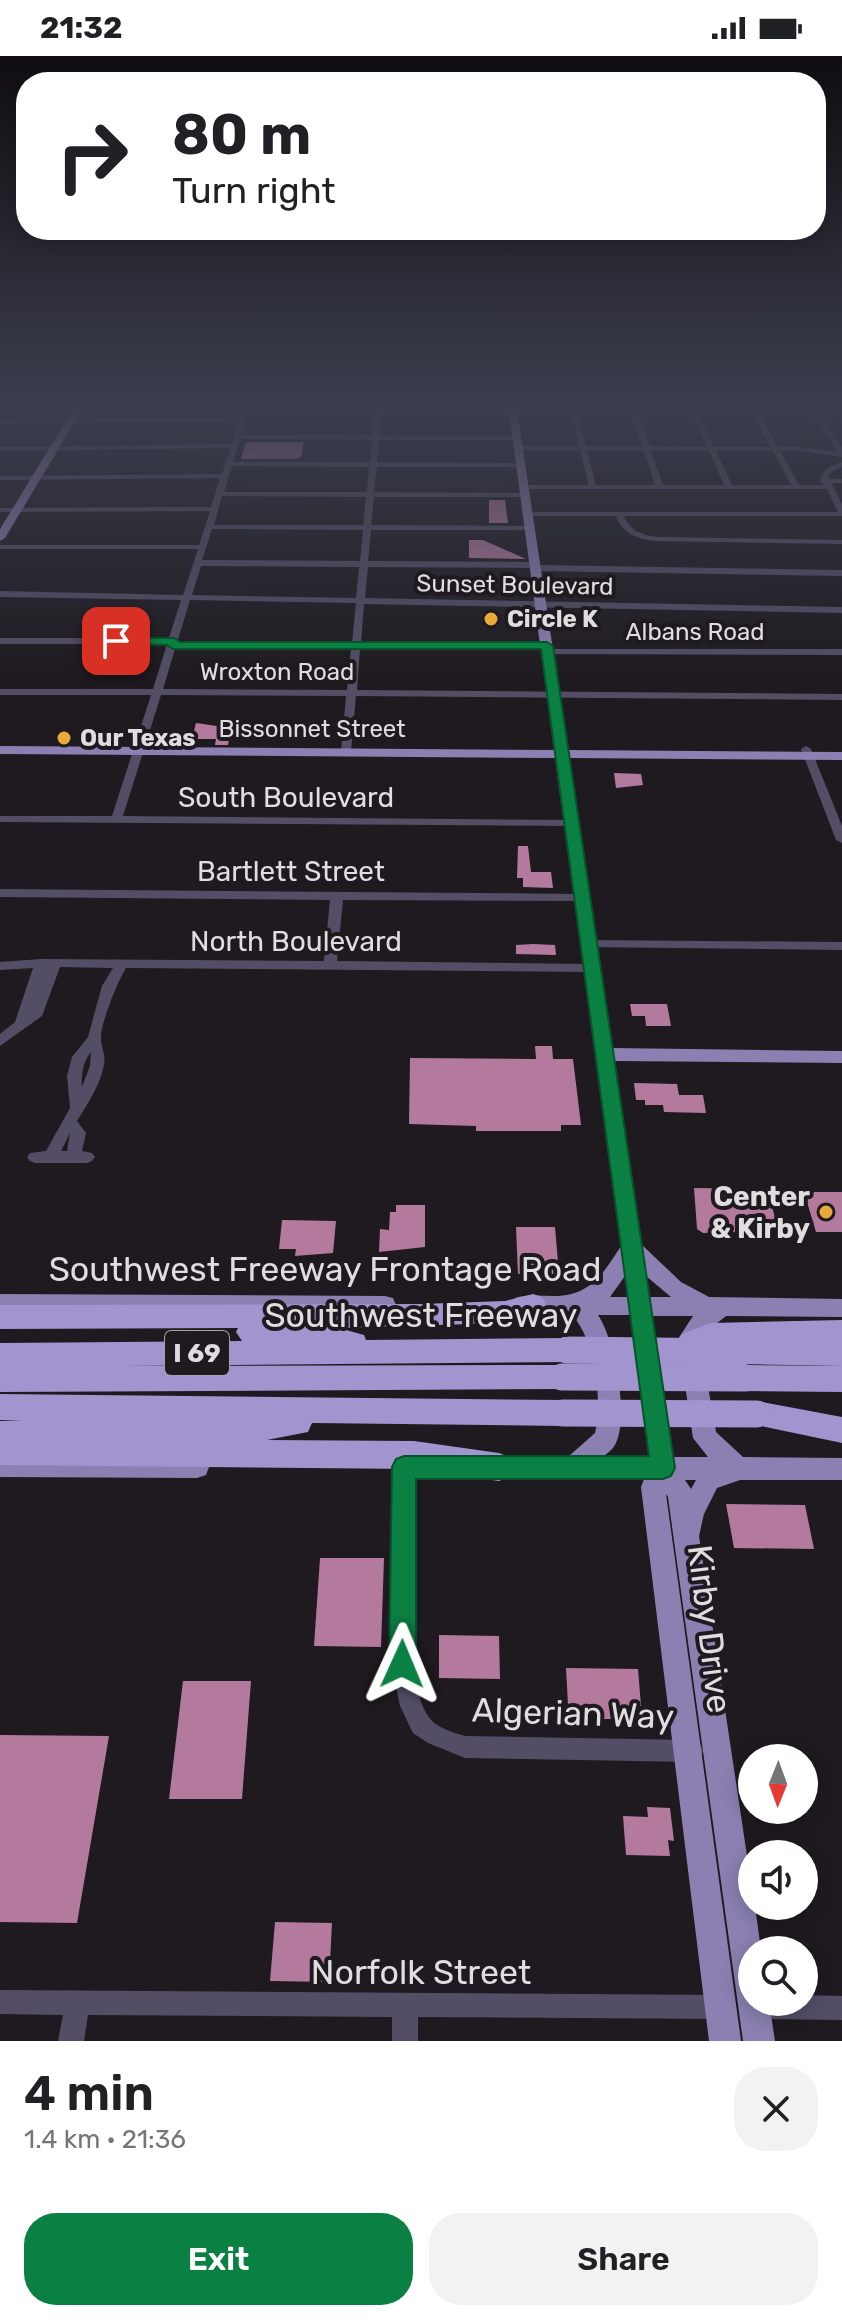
<!DOCTYPE html>
<html lang="en">
<head>
<meta charset="utf-8">
<style>
  :root { --surface:#fff; --page:#f2f2f2; --text:#202124; --muted:#757577; --accent:#0b8043 }
  body { margin:0; font-family:Rubik,sans-serif; background:var(--page); color:var(--text); height:100vh; display:flex; flex-direction:column; font-size:30px; white-space:nowrap }
  * { box-sizing:border-box; margin:0 }
  p { font-size:26px; color:var(--muted) }
  .icon { flex:none; width:44px; height:44px; fill:none; stroke:currentColor; stroke-width:2; stroke-linecap:round; stroke-linejoin:round }
  .map { position:relative; height:1985px; overflow:hidden }
  .panel { display:flex; flex-direction:column; background:var(--surface); flex:1 }
  .panel>* { flex:none }
  .hud { position:absolute; left:16px; top:16px; width:810px; height:168px; border-radius:32px; box-shadow:0 4px 20px #0003; background:#fff; color:var(--text); overflow:hidden }
  .needle { width:52px; rotate:181deg }
  .tools { position:absolute; left:738px; top:1688px; display:grid; gap:16px }
  .tools a { display:grid; place-items:center; width:80px; height:80px; border-radius:50%; background:var(--surface); box-shadow:0 4px 20px #0003; font-size:40px }
  .pin { position:absolute; display:grid; place-items:center; width:68px; height:68px; color:#fff; margin:-34px; border-radius:16px; box-shadow:0 4px 12px #0006 }
  .me { position:absolute; width:88px; margin:-44px; rotate:1deg; stroke-linejoin:round; filter:drop-shadow(0 0 6px #0008) }
  .turn { display:flex; align-items:center; gap:28px; height:168px; padding:0 24px; font-size:36px }
  .turn .icon { width:104px; height:104px; stroke-width:2.5 }
  .turn b { display:block; font-size:56px; line-height:68px }
  .round { display:grid; place-items:center; flex:none; width:84px; height:84px; border-radius:32px; background:var(--page) }
  .overview { display:flex; align-items:center; justify-content:space-between; height:136px; padding:0 24px }
  h1 { font-size:48px; font-weight:600; line-height:60px }
  .action { display:flex; gap:16px; margin-top:auto; padding:16px 24px }
  .action a { flex:1; height:92px; border-radius:32px; background:var(--accent); color:#fff; font-size:32px; font-weight:600; line-height:92px; text-align:center }
  .action a+a { background:var(--page); color:var(--text) }
  .status { display:flex; justify-content:space-between; align-items:center; height:56px; padding:0 40px; background:var(--surface); direction:ltr }
  .status svg { height:22px; fill:currentColor }
  .map>svg:first-child { display:block }
</style>
</head>
<body>
<div class="status"><b>21:32</b><svg viewBox="0 0 49 12"><path d="M0 12V9h3v3zM5 12V6h3v6zM10 12V3h3v9zM15 12V0h3v12zM26 1h20v11H26zM47 4h2v5h-2z"/></svg></div>
<div class="map">
<svg width="842" height="1985" viewBox="0 0 842 1985">
  <rect width="100%" height="100%" fill="#1e1a1f"/>
  <!-- building -->
  <g fill="#b47a9e">
    <polygon points="246,386 304,386 301,401 296,403 241,403"/>
    <polygon points="489,444 505,444 508,467 489,467"/>
    <polygon points="469,484 483,484 526,503 469,502"/>
    <polygon points="196,667 231,672 228,689 215,689 216,683 192,683"/>
    <polygon points="614,717 641,718 643,729 616,732"/>
    <polygon points="518,790 528,790 531,816 551,816 553,832 523,831 523,822 517,822"/>
    <polygon points="533,888 555,889 556,899 516,898 516,889"/>
    <polygon points="630,948 667,948 671,970 646,970 645,960 632,960"/>
    <polygon points="535,990 552,990 553,1003 573,1003 581,1069 561,1069 561,1075 476,1075 476,1070 409,1068 410,1002 536,1003"/>
    <polygon points="634,1027 677,1028 679,1039 703,1039 706,1057 664,1056 663,1049 645,1049 645,1044 636,1044"/>
    <polygon points="694,1132 768,1133 778,1175 703,1177 697,1173"/>
    <polygon points="804,1136 842,1136 842,1176 816,1176"/>
    <polygon points="396,1149 425,1149 425,1191 379,1196 380,1173 389,1174 390,1156 396,1156"/>
    <polygon points="282,1164 336,1165 333,1197 295,1200 296,1193 279,1193"/>
    <polygon points="516,1171 555,1171 559,1218 518,1218"/>
    <polygon points="726,1448 805,1449 814,1493 734,1492"/>
    <polygon points="320,1502 384,1502 381,1591 314,1590"/>
    <polygon points="439,1579 499,1580 500,1623 439,1622"/>
    <polygon points="566,1612 638,1613 641,1650 610,1650 611,1663 594,1663 593,1650 568,1649"/>
    <polygon points="183,1625 251,1625 242,1743 169,1743"/>
    <polygon points="0,1679 109,1680 77,1867 0,1866"/>
    <polygon points="647,1751 670,1752 674,1785 668,1784 670,1800 626,1799 623,1760 648,1761"/>
    <polygon points="275,1866 332,1867 329,1926 270,1925"/>
  </g>
  <g fill="none" stroke-linecap="round" stroke-linejoin="round">
    <!-- minor -->
    <g fill="#534e66" fill-rule="evenodd">
      <path d="M245 347H251L241 379H372L376 347H382V356L515 357 513 360H381L379 379 517 380 521 382 517 384H379L377 406 521 407 525 409 521 411H377L374 436 525 437 529 439 525 441H374L371 469 530 470H533V474H371L368 505 535 506 539 509 842 514V520L536 515 532 512 368 511 365 542 842 551V557L364 548 361 587H547L552 590 547 593H360L357 634 842 638V644L356 640 351 695 346 698 341 695 346 640 161 639 123 760 572 764 578 767 572 770 0 766V760H112L151 639H0V633H153L167 588H0V582H169L181 544 0 541V535L183 539 198 493H0V489H199L210 455 0 456V452L211 451 220 422 0 424V420L222 418 230 392 0 395V391L232 388 239 365 0 368V364L240 361ZM240 383 372 384 370 406H233ZM232 410 369 411 367 436H224ZM222 440 366 441 363 469H214ZM212 473 363 474 360 505 202 504ZM201 510 359 511 356 542 192 539ZM190 544 356 547 352 587H177ZM175 593H351L347 634 163 633Z"/>
      <path d="M569 347H575L586 390H642L628 347H634L650 390 707 391 687 347H693L714 391H770L747 347H754L778 391H802L837 396 807 347H814L817 353H842V357H820L842 392V401L802 395H780L799 429H825L820 425C822 414 830 410 842 406V411L831 416 828 420 829 423H842V427H831L842 448V460H624C630 475 642 479 657 481L842 484V488L657 485C638 483 624 479 616 460H525L524 458 528 456H838L827 433H521L520 431 524 429H589L580 394H518L514 392 518 390H579ZM587 394 644 395 655 429H596ZM651 395H709L724 429H663ZM716 395H773L791 429H732Z"/>
      <polygon points="548,593 842,593 842,599 545,598 543,596"/>
      <polygon points="806,690 811,693 842,770 842,787 836,784 801,693"/>
      <path d="M0 833 583 838 589 842 587 845 343 844 337 905 592 908 599 912 592 916 126 912C118 925 100 968 101 983 101 992 106 997 104 1008 101 1028 88 1047 77 1065L86 1077 82 1095 92 1097 95 1101 92 1105 87 1107H35L30 1105 27 1101 30 1097 46 1095 70 1052 67 1020 72 1001 88 981 102 930 113 912 60 911 42 960 0 990V978L15 966 33 912 0 914V906L41 903 324 905 330 844 0 841ZM91 996 90 1010 82 1031C81 1018 83 1006 91 996ZM70 1077 67 1095H61Z"/>
      <polygon points="589,884 842,886 842,894 584,891 583,888"/>
      <path d="M404 1402 411 1405 413 1411C412 1464 400 1619 428 1660 436 1672 452 1676 465 1680L692 1684 700 1687 703 1695 700 1703 692 1706 465 1702 428 1687 413 1677 400 1650 394 1621 391 1586 395 1411 397 1405Z"/>
      <polygon points="0,1934 724,1939 733,1942 736,1951 733,1960 724,1963 418,1961 418,1985 392,1985 392,1961 88,1959 84,1985 58,1985 63,1959 0,1958"/>
      <polygon points="752,1939 752,1946 804,1946 804,1939 842,1940 842,1964 752,1963 743,1960 740,1951 743,1942"/>
    </g>
    <!-- major -->
    <g fill="#8b80b1" fill-rule="evenodd">
      <polygon points="77,347 86,347 5,482 0,485 0,473"/>
      <path d="M508 347H516L568 694 842 696V704L569 702 612 992 842 995V1007L614 1005 642 1189 681 1226 709 1241 842 1243V1261L726 1260 707 1275 700 1285 716 1376 743 1401 842 1402V1424H740L717 1432 704 1458 699 1480 752 1833V1850H755L761 1894H752V1946H769L775 1985H743L668 1441 666 1438 741 1985H709L641 1431 644 1423 491 1422 482 1419 479 1411 482 1403 491 1400H569L595 1377C603 1345 595 1283 572 1259L523 1258 515 1256 512 1249 515 1242C527 1238 541 1240 554 1240 590 1240 603 1218 621 1190L555 702 0 698V690L554 694ZM625 1220 628 1241H610ZM646 1220 671 1241H650ZM598 1259H630L649 1400H604C609 1396 614 1392 616 1387 629 1359 615 1284 598 1259ZM652 1260H693L678 1283 693 1382 708 1401H673ZM685 1424H696L691 1433Z"/>
      <polygon points="0,1238 385,1240 393,1242 396,1249 393,1256 385,1258 0,1256"/>
      <polygon points="0,1399 197,1400 206,1403 209,1411 206,1419 197,1422 0,1421"/>
    </g>
    <!-- highway -->
    <g fill="#a194cf" fill-rule="evenodd">
      <polygon points="533,1238 542,1241 546,1249 542,1257 505,1267 339,1272 364,1279 366,1284 567,1282 577,1285 581,1294 577,1303 567,1306 122,1310 562,1309 572,1312 576,1321 572,1330 562,1333 0,1336 0,1287 242,1285 236,1276 238,1272 0,1273 0,1249 421,1248 505,1245"/>
      <polygon points="842,1264 842,1310 741,1308 731,1305 727,1296 730,1290 711,1291 692,1298 682,1294 678,1286 682,1278 711,1267"/>
      <polygon points="746,1309 842,1310 842,1336 746,1335 736,1331 732,1322 736,1313"/>
      <polygon points="0,1338 563,1344 573,1348 577,1357 573,1366 563,1370 312,1367 308,1376 267,1384 414,1385 499,1397 509,1401 514,1411 509,1421 499,1425 414,1413 0,1409 0,1365 22,1364 0,1364"/>
      <polygon points="757,1345 842,1361 842,1387 747,1367 743,1358 747,1349"/>
    </g>
    <!-- highway-bridge -->
    <g stroke="#a194cf" stroke-width="27">
      <polyline points="567,1294 741,1296"/>
      <polyline points="562,1321 746,1322"/>
      <polyline points="563,1357 757,1358"/>
    </g>
  </g>
  <!-- sky -->
  <linearGradient id="sky" x2="0" y2="1"><stop stop-color="#100e11"/><stop offset="0.56" stop-color="#3b3e4d"/><stop offset="1" stop-color="#3b3e4d" stop-opacity="0"/></linearGradient>
  <rect width="842" height="625" fill="url(#sky)"/>
  <!-- route -->
  <polygon fill="#0b8043" stroke="#07532c" stroke-width="2" points="116,582 174,582 180,586 547,586 553,590 675,1412 671,1420 663,1423 416,1423 416,1608 412,1618 402,1622 393,1618 389,1608 392,1411 396,1403 404,1400 649,1400 541,593 173,593 167,589 112,588 112,583"/>
  <!-- markers -->
  <g fill="#e9ab38" stroke="#1e1a1f" stroke-width="3">
    <circle cx="491" cy="563" r="8"/>
    <circle cx="64" cy="682" r="8"/>
    <circle cx="826" cy="1156" r="8"/>
  </g>
  <g text-anchor="middle" stroke-width="8" stroke-linejoin="round" paint-order="stroke">
    <!-- far-street labels -->
    <g font-size="24" fill="#e0dde0" stroke="#1e1a1f">
      <text transform="translate(515 529) rotate(1)" y="8">Sunset Boulevard</text>
      <text x="695" y="584">Albans Road</text>
      <text x="277" y="624">Wroxton Road</text>
      <text x="312" y="681">Bissonnet Street</text>
    </g>
    <!-- far-poi labels -->
    <g font-size="24" font-weight="bold" fill="#e0dde0" stroke="#1e1a1f" text-anchor="start">
      <text x="507" y="571">Circle K</text>
      <text x="80" y="690">Our Texas</text>
    </g>
    <!-- shield labels -->
    <rect fill="#1e1a1f" stroke="#a6a2a6" stroke-width="2" x="165" y="1275" width="64" height="44" rx="6"/>
    <g font-size="26" font-weight="bold" fill="#e0dde0">
      <text x="197" y="1306">I 69</text>
    </g>
    <!-- street labels -->
    <g font-size="28" fill="#e0dde0" stroke="#1e1a1f">
      <text x="286" y="751">South Boulevard</text>
      <text x="291" y="825">Bartlett Street</text>
      <text x="296" y="895">North Boulevard</text>
    </g>
    <!-- poi labels -->
    <g font-size="28" font-weight="bold" fill="#e0dde0" stroke="#1e1a1f" text-anchor="end">
      <text x="810" y="1150">Center<tspan x="810" dy="32">&amp; Kirby</tspan></text>
    </g>
    <!-- near-street labels -->
    <g font-size="34" fill="#e0dde0" stroke="#1e1a1f">
      <text x="325" y="1225">Southwest Freeway Frontage Road</text>
      <text x="421" y="1271">Southwest Freeway</text>
      <text transform="translate(710 1573) rotate(83)" y="12">Kirby Drive</text>
      <text transform="translate(573 1657) rotate(2)" y="12">Algerian Way</text>
      <text x="421" y="1928">Norfolk Street</text>
    </g>
  </g>
</svg>
<div class="tools">
<a><svg class="needle" viewBox="-14 -14 28 28"><path d="M0-13l5 13h-10z" fill="#e53935"/><path d="M0 13l5-13h-10z" fill="#757577"/></svg></a>
<a><svg class="icon" aria-label="sound" viewBox="0 0 24 24"><path d="M4 9h4l5-4v14l-5-4H4zM17 9q2 3 0 6"/></svg></a>
<a><svg class="icon" aria-label="search" viewBox="0 0 24 24"><circle cx="10" cy="10" r="6"/><path d="M15 15l6 6"/></svg></a>
</div>
<div class="pin" style="left:116px;top:585px;background:#d93025"><svg class="icon" aria-label="arrive" viewBox="0 0 24 24"><path d="M6 21V4h12l-3 4 3 4H6"/></svg></div>
<svg class="me" style="left:402px;top:1608px" viewBox="-20 -20 40 40"><path d="M0-17L14 15 0 8-14 15z" fill="#0b8043" stroke="#fff" stroke-width="4"/></svg>
<div class="hud">
<div class="turn"><svg class="icon" aria-label="right" viewBox="0 0 24 24"><path d="M7 20v-9h11M14 6l5 5-5 5"/></svg><div><b>80 m</b>Turn right</div></div>
</div>
</div>
<section class="panel">
<div class="overview"><div><h1>4 min</h1><p>1.4 km · 21:36</p></div><a class="round"><svg class="icon" aria-label="close" viewBox="0 0 24 24"><path d="M6 6l12 12M18 6L6 18"/></svg></a></div>
<div class="action"><a>Exit</a><a>Share</a></div>
</section>
</body>
</html>
